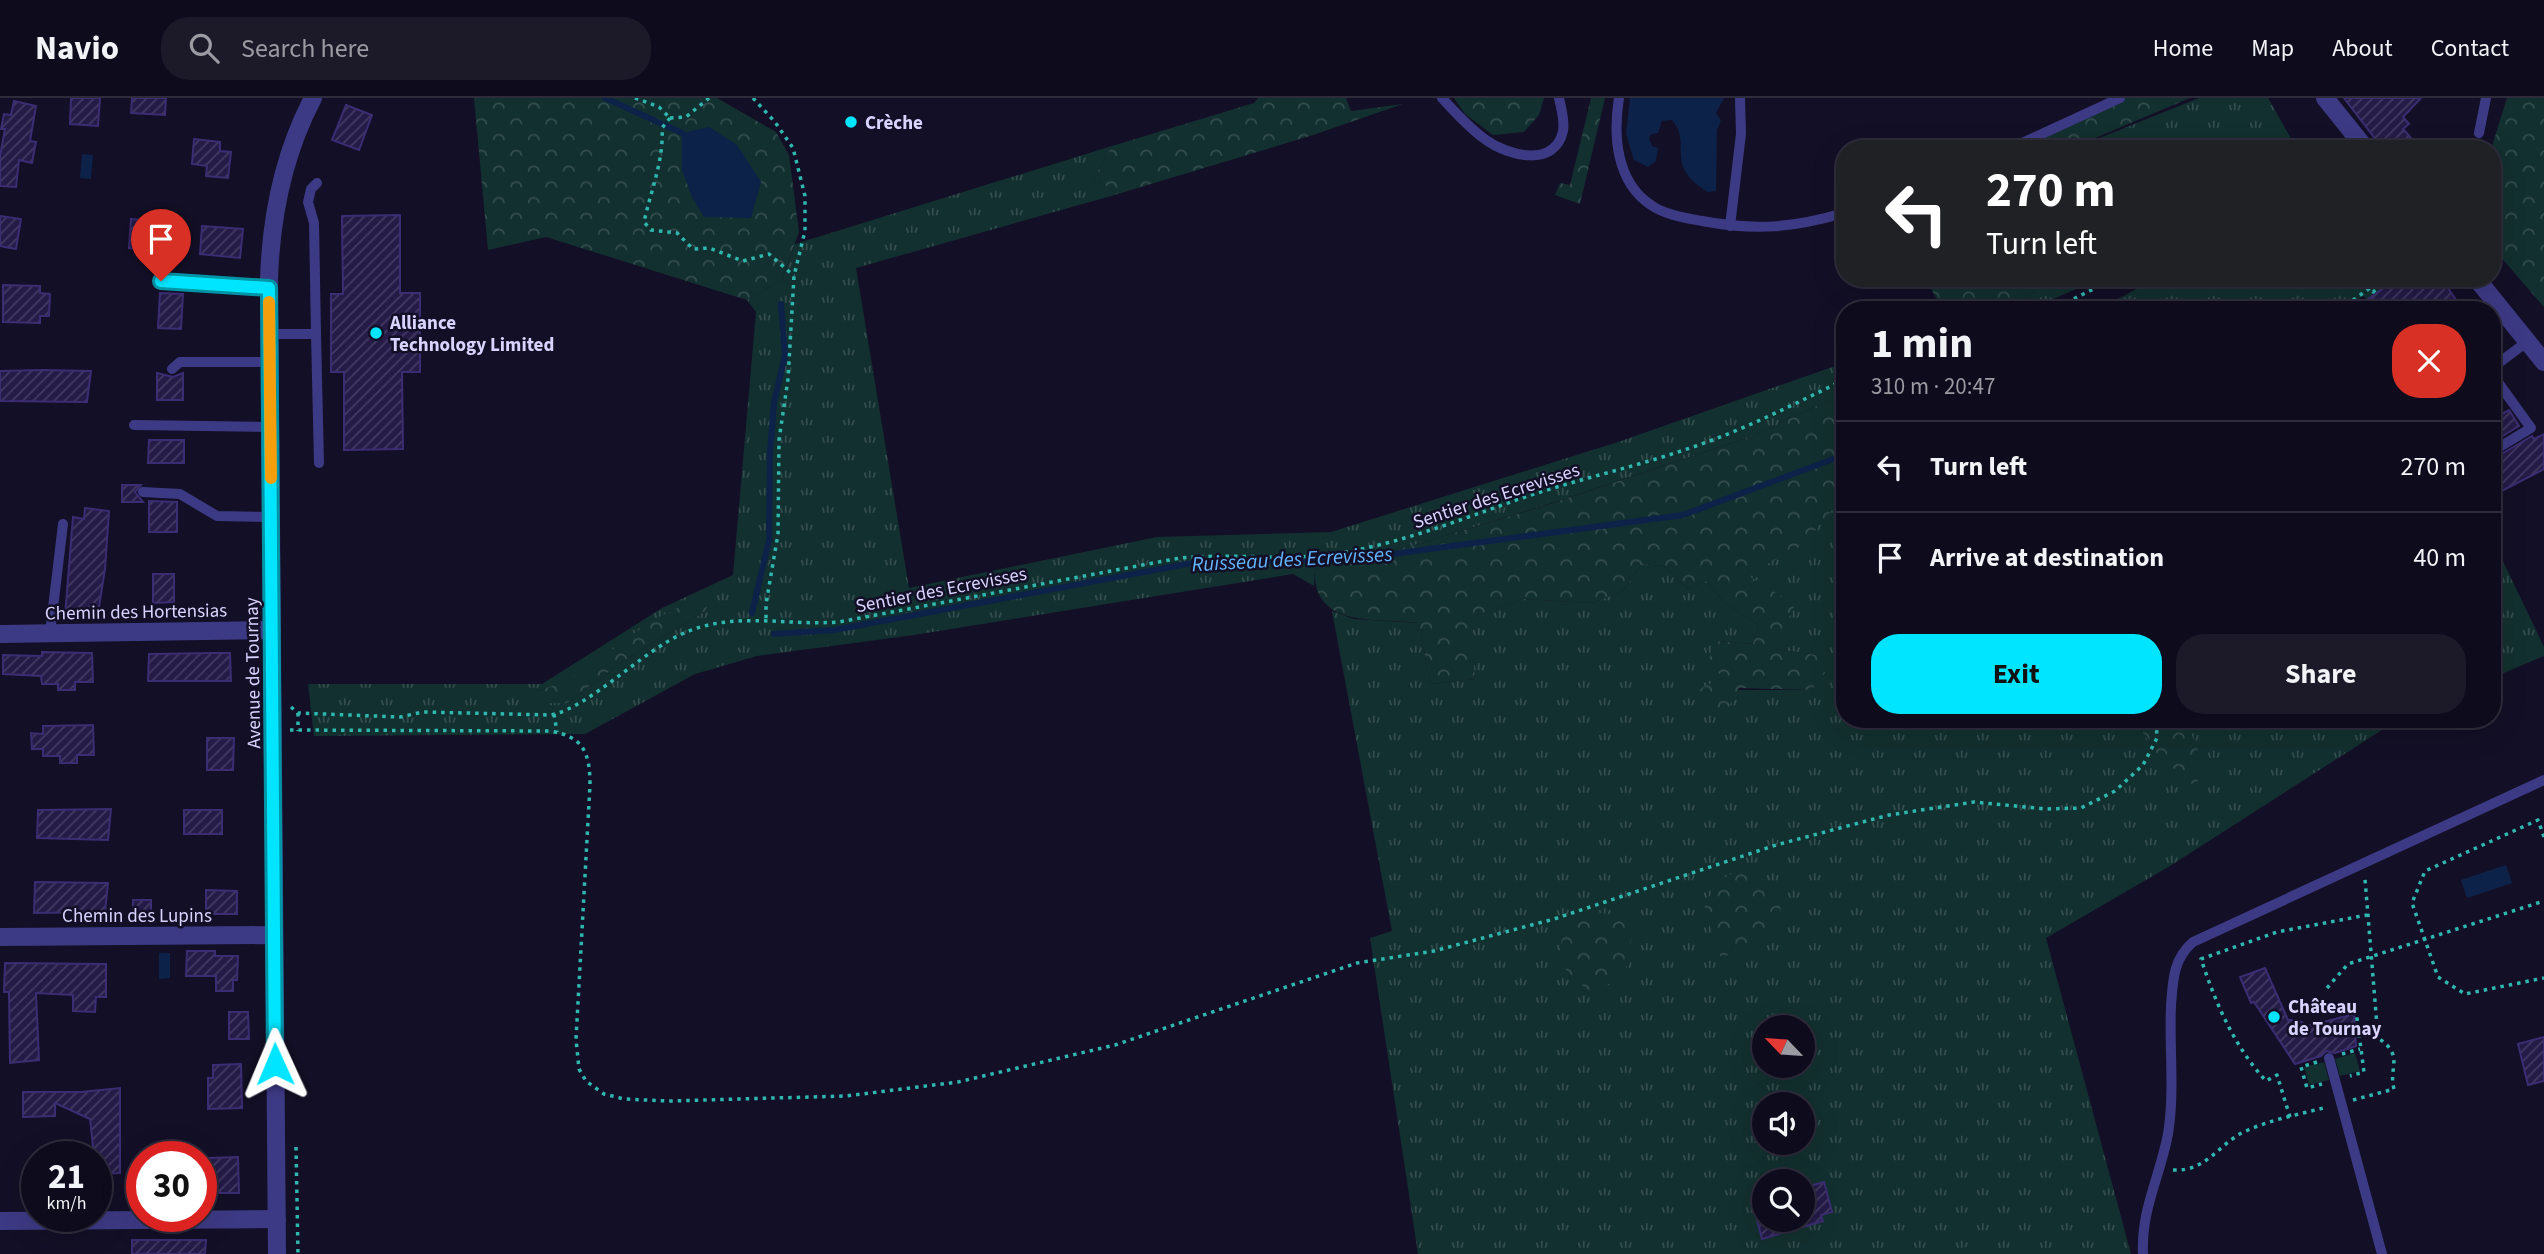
<!DOCTYPE html>
<html lang="en">
<head>
<meta charset="utf-8">
<style>
  :root { --surface:#0e0b1c; --page:#1c1929; --text:#f1f3f6; --muted:#9b9ba3; --line:#2e2b3b; --accent:#00e5ff }
  body { margin:0; font-family:"Source Sans 3",sans-serif; background:var(--page); color:var(--text); height:100vh; display:flex; flex-direction:column; font-size:26px; white-space:nowrap }
  * { box-sizing:border-box; margin:0 }
  p { font-size:23px; color:var(--muted) }
  .icon { flex:none; width:38px; height:38px; fill:none; stroke:currentColor; stroke-width:2; stroke-linecap:round; stroke-linejoin:round }
  .map { position:relative; flex:1; overflow:hidden }
  .sheet { position:absolute; left:1836px; top:203px; width:665px; height:427px; display:flex; flex-direction:column; background:var(--surface); border-radius:28px; box-shadow:0 7px 28px #0002,0 0 0 2px var(--line) }
  .sheet>* { flex:none }
  .guide { position:absolute; left:1836px; top:42px; width:665px; height:147px; border-radius:28px; box-shadow:0 7px 28px #0002,0 0 0 2px var(--line); background:#202124; color:#fff; overflow:hidden }
  .needle { width:46px; rotate:295deg }
  .buttons { position:absolute; left:1752px; top:917px; display:grid; gap:14px }
  .buttons a { display:grid; place-items:center; width:63px; height:63px; border-radius:50%; background:var(--surface); box-shadow:0 7px 28px #0002,0 0 0 2px var(--line); font-size:35px }
  .speed { position:absolute; left:21px; top:1043px; display:flex; gap:14px; font-size:35px; font-weight:700; text-align:center }
  .speed>* { display:grid; place-content:center; width:91px; height:91px; border-radius:50%; background:var(--surface); box-shadow:0 7px 28px #0002,0 0 0 2px var(--line); line-height:1 }
  .speed small { font-size:18px; font-weight:400 }
  .speed .limit { border:10px solid #d22; background:#fff; color:#111 }
  .pin { position:absolute; display:grid; place-items:center; width:60px; height:60px; color:#fff; margin:-72px -30px; border-radius:50% 50% 50% 0; rotate:-45deg; box-shadow:0 0 7px #0007 }
  .pin .icon { rotate:45deg }
  .me { position:absolute; width:77px; margin:-38px; rotate:359deg; stroke-linejoin:round; filter:drop-shadow(0 0 5px #0008) }
  .turn { display:flex; align-items:center; gap:24px; height:147px; padding:0 35px; font-size:32px }
  .turn .icon { width:91px; height:91px; stroke-width:2.5 }
  .turn b { display:block; font-size:49px; line-height:60px }
  .round { display:grid; place-items:center; flex:none; width:74px; height:74px; border-radius:28px; background:var(--page) }
  .head { display:flex; align-items:center; justify-content:space-between; height:119px; padding:0 35px }
  h1 { font-size:42px; font-weight:700; line-height:52px }
  .button { display:flex; gap:14px; margin-top:auto; padding:14px 35px }
  .button a { flex:1; height:80px; border-radius:28px; background:var(--accent); color:#111; font-size:28px; font-weight:700; line-height:80px; text-align:center }
  .button a+a { background:var(--page); color:var(--text) }
  ul { padding:0; list-style:none }
  li { display:flex; align-items:center; gap:21px; height:91px; padding:0 35px; border-top:2px solid var(--line) }
  li div { flex:1 }
  li b { display:block; font-size:26px }
  li em { font-style:normal }
  header { display:flex; align-items:center; gap:42px; box-sizing:border-box; height:98px; padding:0 35px; background:var(--surface); border-bottom:2px solid var(--line) }
  header strong { font-size:33px }
  nav { display:flex; gap:38px; margin-inline-start:auto; font-size:24px }
  .search { width:490px; height:63px; background:var(--page); display:flex; align-items:center; gap:18px; box-sizing:border-box; padding:0 24px; border-radius:28px; color:var(--muted); font-size:26px }
  .map>svg:first-child { display:block }
</style>
</head>
<body>
<header>
<strong>Navio</strong>
<div class="search"><svg class="icon" aria-label="search" viewBox="0 0 24 24"><circle cx="10" cy="10" r="6"/><path d="M15 15l6 6"/></svg>Search here</div>
<nav><a>Home</a><a>Map</a><a>About</a><a>Contact</a></nav>
</header>
<div class="map">
<svg width="2544" height="1156" viewBox="0 0 2544 1156">
  <defs>
    <pattern id="grass-tufts" width="24" height="20" patternUnits="userSpaceOnUse" patternTransform="scale(1.75)"><rect width="24" height="20" fill="#12302f"/><path d="M3 7l-1-3M5 7V3M7 7l1-3M15 17l-1-3M17 17v-4M19 17l1-3" fill="none" stroke="#344d4e"/></pattern>
    <pattern id="forest-crowns" width="20" height="18" patternUnits="userSpaceOnUse" patternTransform="scale(1.75)"><rect width="20" height="18" fill="#12302f"/><path d="M2 6a3 3 0 1 1 6 0M12 15a3 3 0 1 1 6 0" fill="none" stroke="#344d4e"/></pattern>
    <pattern id="building-hatch" width="6" height="6" patternUnits="userSpaceOnUse" patternTransform="scale(1.75)"><rect width="6" height="6" fill="#241b47"/><path d="M-1 1l2-2M0 6l6-6M5 7l2-2" fill="none" stroke="#433b63"/></pattern>
  </defs>
  <rect width="100%" height="100%" fill="#130f26"/>
  <!-- grass -->
  <g fill="url(#grass-tufts)" fill-rule="evenodd">
    <polygon points="2199,0 2268,0 2297,51 2072,51"/>
    <path d="M1112 48 1094 80 1118 96 856 170 909 490 1157 439 1331 434 1618 344 1844 265V295L1753 338 1546 407 1418 446 1315 471 1314 488 1293 476 914 537 757 558 695 576 585 636 314 638 308 586H542L662 510 733 477 756 214 747 202 782 182 795 146ZM668 514H704L623 563 567 605 536 593C585 582 626 542 668 514Z"/>
    <polygon points="2031,180 2101,180 2044,205 2050,212 2022,212 2036,190"/>
    <polygon points="2157,180 2397,180 2367,202 2363,198 2344,212 2097,212"/>
    <path d="M1844 394V621H2134L2157 656 2187 625 2181 621H2399L2170 768 2046 840 2131 1156H1418L1370 840 1392 833 1332 513 1354 521 1419 525 1430 586 1475 581 1469 520 1524 501 1592 505 1623 493 1642 466 1664 468 1688 491 1706 483 1726 506 1759 527 1753 546 1715 543 1724 579 1699 592H1811L1817 557 1775 551 1745 476C1794 453 1813 439 1844 394ZM1764 929H1802V968H1764ZM1764 1006H1802V1045H1764ZM1764 1083H1802V1122H1764Z"/>
    <polygon points="2500,457 2544,549 2544,558 2492,580 2492,460"/>
  </g>
  <!-- forest -->
  <g fill="url(#forest-crowns)">
    <polygon points="474,0 717,0 776,34 789,57 799,134 782,182 747,202 546,139 488,152"/>
    <polygon points="1258,0 1346,0 1351,13 1403,6 1313,37 1118,96 1094,80 1112,48 1254,5"/>
    <polygon points="1454,0 1544,0 1539,17 1524,34 1493,37 1465,16"/>
    <polygon points="1591,0 1605,0 1580,106 1555,97 1560,85 1570,87"/>
    <polygon points="2124,0 2190,0 2069,51 2020,51"/>
    <polygon points="2507,0 2544,0 2544,209 2499,157 2492,161 2491,51"/>
    <polygon points="1925,180 2031,180 2036,190 2022,212 1943,212"/>
    <path d="M1844 295V394L1828 418 1792 454 1746 476 1795 507 1775 551 1817 557 1825 575 1811 592 1739 590 1726 614 1704 612 1698 592 1724 579 1707 567 1715 543 1753 546 1759 527 1726 506 1706 483 1688 491 1664 468 1642 466 1623 493 1592 505 1524 501 1470 520 1475 581 1430 586 1419 525C1378 519 1312 532 1315 471L1418 446 1547 407 1753 338Z"/>
    <path d="M712 501 704 514 623 563 567 605H539L536 593C601 578 643 508 712 501Z"/>
    <polygon points="2134,621 2181,621 2187,625 2208,677 2192,686 2157,656"/>
    <path d="M1748 771C1768 780 1794 813 1773 832 1763 842 1750 841 1739 849 1732 854 1730 857 1721 860L1704 811C1714 786 1722 776 1748 771Z"/>
    <path d="M1589 813 1619 818 1632 828C1633 840 1630 845 1629 855 1625 886 1616 884 1588 892 1580 885 1568 877 1564 868 1553 845 1569 822 1589 813Z"/>
  </g>
  <!-- garden -->
  <g fill="#12302f">
    <polygon points="2355,955 2360,973 2340,978 2335,961"/>
    <polygon points="2324,964 2329,982 2309,987 2304,969"/>
    <polygon points="1977,1146 1980,1156 1942,1156"/>
  </g>
  <!-- water -->
  <g fill="#0c2248">
    <path d="M1630 0H1724L1716 15 1721 22 1717 32 1716 93 1708 94C1663 67 1693 46 1672 22L1662 23 1658 35 1652 36 1649 40 1652 48 1658 50 1656 63 1648 69 1634 62 1626 36Z"/>
    <polygon points="709,29 737,47 761,84 751,120 704,119 692,99 682,72 682,35"/>
    <polygon points="82,56 93,57 91,81 80,80"/>
    <polygon points="2506,767 2512,785 2467,800 2461,782"/>
    <polygon points="159,855 170,855 170,880 159,881"/>
  </g>
  <g fill="none" stroke-linecap="round" stroke-linejoin="round">
    <!-- stream -->
    <g stroke="#0c2248" stroke-width="6">
      <polyline points="605,0 682,35"/>
      <polyline points="752,515 769,442 770,354 774,305 785,257 781,206"/>
      <polyline points="774,536 834,532 1203,463 1348,462 1683,417 1844,357"/>
    </g>
  </g>
  <!-- building -->
  <g fill="url(#building-hatch)" stroke="#3b2d73" stroke-width="2">
    <polygon points="71,0 100,0 98,28 70,26"/>
    <polygon points="132,0 166,0 165,17 131,15"/>
    <polygon points="2344,0 2421,0 2403,19 2409,26 2403,31 2421,51 2383,51"/>
    <polygon points="14,3 36,8 30,43 36,44 32,65 19,62 16,89 0,88 0,58 5,31 1,31 4,16 11,17"/>
    <polygon points="346,7 372,17 359,52 332,42"/>
    <polygon points="194,41 220,44 220,53 231,54 228,80 206,78 207,68 192,66"/>
    <polygon points="400,117 400,195 420,195 420,274 402,274 403,351 344,352 344,274 331,274 331,196 343,196 342,118"/>
    <polygon points="0,118 21,121 16,151 0,148"/>
    <polygon points="131,121 171,125 169,153 129,150"/>
    <polygon points="202,128 243,131 240,160 200,156"/>
    <polygon points="2397,180 2441,180 2463,212 2353,212"/>
    <polygon points="3,187 40,188 40,195 50,196 49,218 40,218 40,225 3,224"/>
    <polygon points="160,195 183,196 181,231 158,230"/>
    <polygon points="42,272 91,273 87,304 0,303 0,273"/>
    <polygon points="157,275 173,279 183,275 183,302 157,302"/>
    <polygon points="2509,312 2519,328 2496,342 2492,321"/>
    <polygon points="2544,336 2544,371 2492,398 2492,376 2502,373 2498,367 2500,357 2532,338 2534,341"/>
    <polygon points="149,342 184,342 184,365 148,365"/>
    <polygon points="122,387 141,387 135,394 143,404 122,404"/>
    <polygon points="149,403 177,404 177,434 149,434"/>
    <polygon points="85,410 109,413 105,471 97,522 65,518 73,419 84,421"/>
    <polygon points="153,476 174,476 174,504 153,505"/>
    <polygon points="42,554 92,555 93,584 75,584 75,592 58,592 58,586 42,586 41,578 3,576 3,557 42,558"/>
    <polygon points="213,555 230,555 231,583 148,583 149,556"/>
    <polygon points="93,627 94,657 77,657 77,665 60,665 60,658 43,658 43,651 32,651 31,635 43,636 43,628"/>
    <polygon points="207,640 234,640 233,672 207,672"/>
    <polygon points="111,711 108,742 37,740 38,712"/>
    <rect x="184" y="712" width="38" height="24"/>
    <polygon points="35,784 108,785 105,814 34,815"/>
    <polygon points="206,792 237,793 237,816 206,816"/>
    <polygon points="133,802 151,802 151,822 133,821"/>
    <polygon points="187,853 215,853 215,858 238,858 237,882 233,882 233,893 216,893 216,878 186,878"/>
    <polygon points="5,865 106,866 106,899 96,899 95,914 73,913 73,897 36,895 39,962 10,965 9,894 4,894"/>
    <polygon points="2265,870 2288,922 2298,922 2308,928 2354,916 2356,948 2335,955 2326,953 2321,958 2295,966 2254,904 2251,905 2240,879"/>
    <polygon points="229,914 248,914 249,941 229,941"/>
    <polygon points="2544,939 2544,983 2528,987 2518,946"/>
    <polygon points="241,966 242,1010 208,1011 208,980 213,980 213,967"/>
    <polygon points="120,990 120,1075 96,1076 90,1021 55,1005 55,1018 23,1019 23,994 81,994"/>
    <polygon points="238,1059 239,1095 209,1095 209,1060"/>
    <polygon points="1824,1084 1832,1114 1821,1117 1823,1123 1762,1141 1757,1122 1802,1122 1802,1090"/>
    <polygon points="132,1142 206,1142 205,1156 132,1156"/>
  </g>
  <g fill="none" stroke-linecap="round" stroke-linejoin="round">
    <!-- path -->
    <g stroke="#2fb8b0" stroke-width="3.5" stroke-dasharray="3.5 5" stroke-linecap="butt">
      <polyline points="635,0 659,9 670,20"/>
      <polyline points="753,0 775,24 793,50 805,98 805,133 794,178 788,281 779,342 778,436 766,506 766,524"/>
      <path d="M670 20 662 30C664 62 651 92 644 124L651 132 677 135 693 151 709 150 743 163 769 156 794 178"/>
      <polyline points="670,20 686,19 709,0"/>
      <polyline points="2051,212 2116,180"/>
      <polyline points="2339,212 2370,190 2373,194 2391,180"/>
      <path d="M291 609 298 615 400 619 423 614 551 617C590 609 642 553 684 535 734 513 786 528 839 524L1180 460C1231 455 1285 463 1334 456 1400 446 1459 422 1522 400 1575 382 1631 370 1684 352 1740 334 1792 307 1844 282"/>
      <polyline points="298,615 298,633"/>
      <polyline points="554,616 557,634"/>
      <path d="M290 632 549 633C583 638 590 654 590 687L576 941 579 971 586 983 604 996 624 1001 669 1003 846 998 958 984 1115 947 1357 865 1434 853 1554 821 1776 747 1889 717 1974 704 2046 711 2081 710 2115 693 2143 667 2157 640 2156 621"/>
      <polyline points="2544,739 2538,722 2425,773 2412,805 2438,879 2465,896 2544,880"/>
      <polyline points="2327,890 2348,866 2544,803"/>
      <polyline points="2331,904 2350,914 2356,913 2364,974 2350,978"/>
      <polyline points="2342,956 2360,951"/>
      <polyline points="2317,964 2301,969 2307,990 2322,986"/>
      <path d="M2353 1002 2394 991C2388 969 2405 958 2378 940L2365 781"/>
      <path d="M2290 1019 2277 977 2266 983C2234 948 2216 906 2201 861L2277 834 2367 817"/>
      <polyline points="296,1049 298,1156"/>
      <path d="M2173 1072C2208 1074 2219 1044 2248 1032 2273 1021 2301 1016 2327 1009"/>
    </g>
    <!-- service -->
    <g stroke="#3d3a85" stroke-width="10">
      <path d="M1442 0C1456 15 1469 30 1486 42 1508 58 1555 70 1563 33 1565 22 1561 10 1559 0"/>
      <path d="M1619 0C1613 37 1616 84 1651 107 1665 117 1686 120 1702 123 1756 133 1792 130 1844 115"/>
      <polyline points="2479,35 2486,0"/>
      <polyline points="2009,51 2120,0"/>
      <polyline points="1730,128 1741,36 1740,0"/>
      <polyline points="161,183 269,190"/>
      <polyline points="269,236 316,236 314,125 308,104 311,91 317,85"/>
      <polyline points="316,236 319,365"/>
      <polyline points="2492,270 2528,243"/>
      <polyline points="172,271 180,264 270,264"/>
      <polyline points="2492,276 2531,330 2498,350"/>
      <polyline points="134,327 270,329"/>
      <polyline points="143,394 180,396 217,418 272,419"/>
      <polyline points="50,535 63,426"/>
      <polyline points="2329,960 2382,1156"/>
      <path d="M2143 1156C2141 1111 2160 1079 2168 1036 2175 992 2169 951 2171 907 2173 883 2173 861 2193 844L2544 682"/>
    </g>
    <!-- minor -->
    <g stroke="#3d3a85" stroke-width="18">
      <polyline points="0,536 272,532"/>
      <polyline points="0,839 273,837"/>
      <polyline points="0,1123 277,1121"/>
      <path d="M277 1156 269 181C271 120 284 55 313 0"/>
    </g>
    <!-- tertiary -->
    <g stroke="#3d3a85" stroke-width="18">
      <polyline points="2325,0 2366,51"/>
      <polyline points="2476,180 2544,264"/>
    </g>
  </g>
  <g fill="none" stroke-linecap="round" stroke-linejoin="round">
    <!-- route casing -->
    <g stroke="#0095a6" stroke-width="18">
      <polyline id="route" points="161,183 269,190 275,966"/>
    </g>
    <!-- route -->
    <use href="#route" stroke="#00e5ff" stroke-width="12"/>
    <!-- slow -->
    <polyline stroke="#f59e0b" stroke-width="12" points="269,204 271,380"/>
  </g>
  <!-- markers -->
  <g fill="#00e5ff" stroke="#130f26" stroke-width="2.5">
    <circle cx="851" cy="24" r="7"/>
    <circle cx="376" cy="235" r="7"/>
    <circle cx="2274" cy="919" r="7"/>
  </g>
  <g text-anchor="middle" stroke-width="5" stroke-linejoin="round" paint-order="stroke">
    <!-- poi labels -->
    <g font-size="19" font-weight="bold" fill="#d9d4ff" stroke="#130f26" text-anchor="start">
      <text x="865" y="31">Crèche</text>
      <text x="390" y="231">Alliance<tspan x="390" dy="22">Technology Limited</tspan></text>
      <text x="2288" y="915">Château<tspan x="2288" dy="22">de Tournay</tspan></text>
    </g>
    <!-- street labels -->
    <g font-size="19" fill="#d9d4ff" stroke="#130f26">
      <text transform="translate(1496 397) rotate(-18)" y="7">Sentier des Ecrevisses</text>
      <text transform="translate(941 491) rotate(-11)" y="7">Sentier des Ecrevisses</text>
      <text transform="translate(136 513) rotate(-1)" y="7">Chemin des Hortensias</text>
      <text transform="translate(252 575) rotate(-91)" y="7">Avenue de Tournay</text>
      <text x="137" y="824">Chemin des Lupins</text>
    </g>
    <!-- water labels -->
    <g font-size="21" font-style="italic" fill="#62b6ff" stroke="#130f26">
      <text transform="translate(1292 461) rotate(-3)" y="7">Ruisseau des Ecrevisses</text>
    </g>
  </g>
</svg>
<div class="buttons">
<a><svg class="needle" viewBox="-14 -14 28 28"><path d="M0-13l5 13h-10z" fill="#e53935"/><path d="M0 13l5-13h-10z" fill="#9b9ba3"/></svg></a>
<a><svg class="icon" aria-label="sound" viewBox="0 0 24 24"><path d="M4 9h4l5-4v14l-5-4H4zM17 9q2 3 0 6"/></svg></a>
<a><svg class="icon" aria-label="search" viewBox="0 0 24 24"><circle cx="10" cy="10" r="6"/><path d="M15 15l6 6"/></svg></a>
</div>
<div class="speed"><div>21<small>km/h</small></div><div class="limit">30</div></div>
<div class="pin" style="left:161px;top:183px;background:#d93025"><svg class="icon" aria-label="arrive" viewBox="0 0 24 24"><path d="M6 21V4h12l-3 4 3 4H6"/></svg></div>
<svg class="me" style="left:275px;top:966px" viewBox="-20 -20 40 40"><path d="M0-17L14 15 0 8-14 15z" fill="#00e5ff" stroke="#fff" stroke-width="4"/></svg>
<div class="guide">
<div class="turn"><svg class="icon" aria-label="left" viewBox="0 0 24 24"><path d="M17 20v-9H6M10 6l-5 5 5 5"/></svg><div><b>270 m</b>Turn left</div></div>
</div>
<section class="sheet">
<div class="head"><div><h1>1 min</h1><p>310 m · 20:47</p></div><a class="round" style="background:#d93025;color:#fff"><svg class="icon" aria-label="close" viewBox="0 0 24 24"><path d="M6 6l12 12M18 6L6 18"/></svg></a></div>
<ul>
<li><svg class="icon" aria-label="left" viewBox="0 0 24 24"><path d="M17 20v-9H6M10 6l-5 5 5 5"/></svg><div><b>Turn left</b></div><em>270 m</em></li>
<li><svg class="icon" aria-label="arrive" viewBox="0 0 24 24"><path d="M6 21V4h12l-3 4 3 4H6"/></svg><div><b>Arrive at destination</b></div><em>40 m</em></li>
</ul>
<div class="button"><a>Exit</a><a>Share</a></div>
</section>
</div>
</body>
</html>
